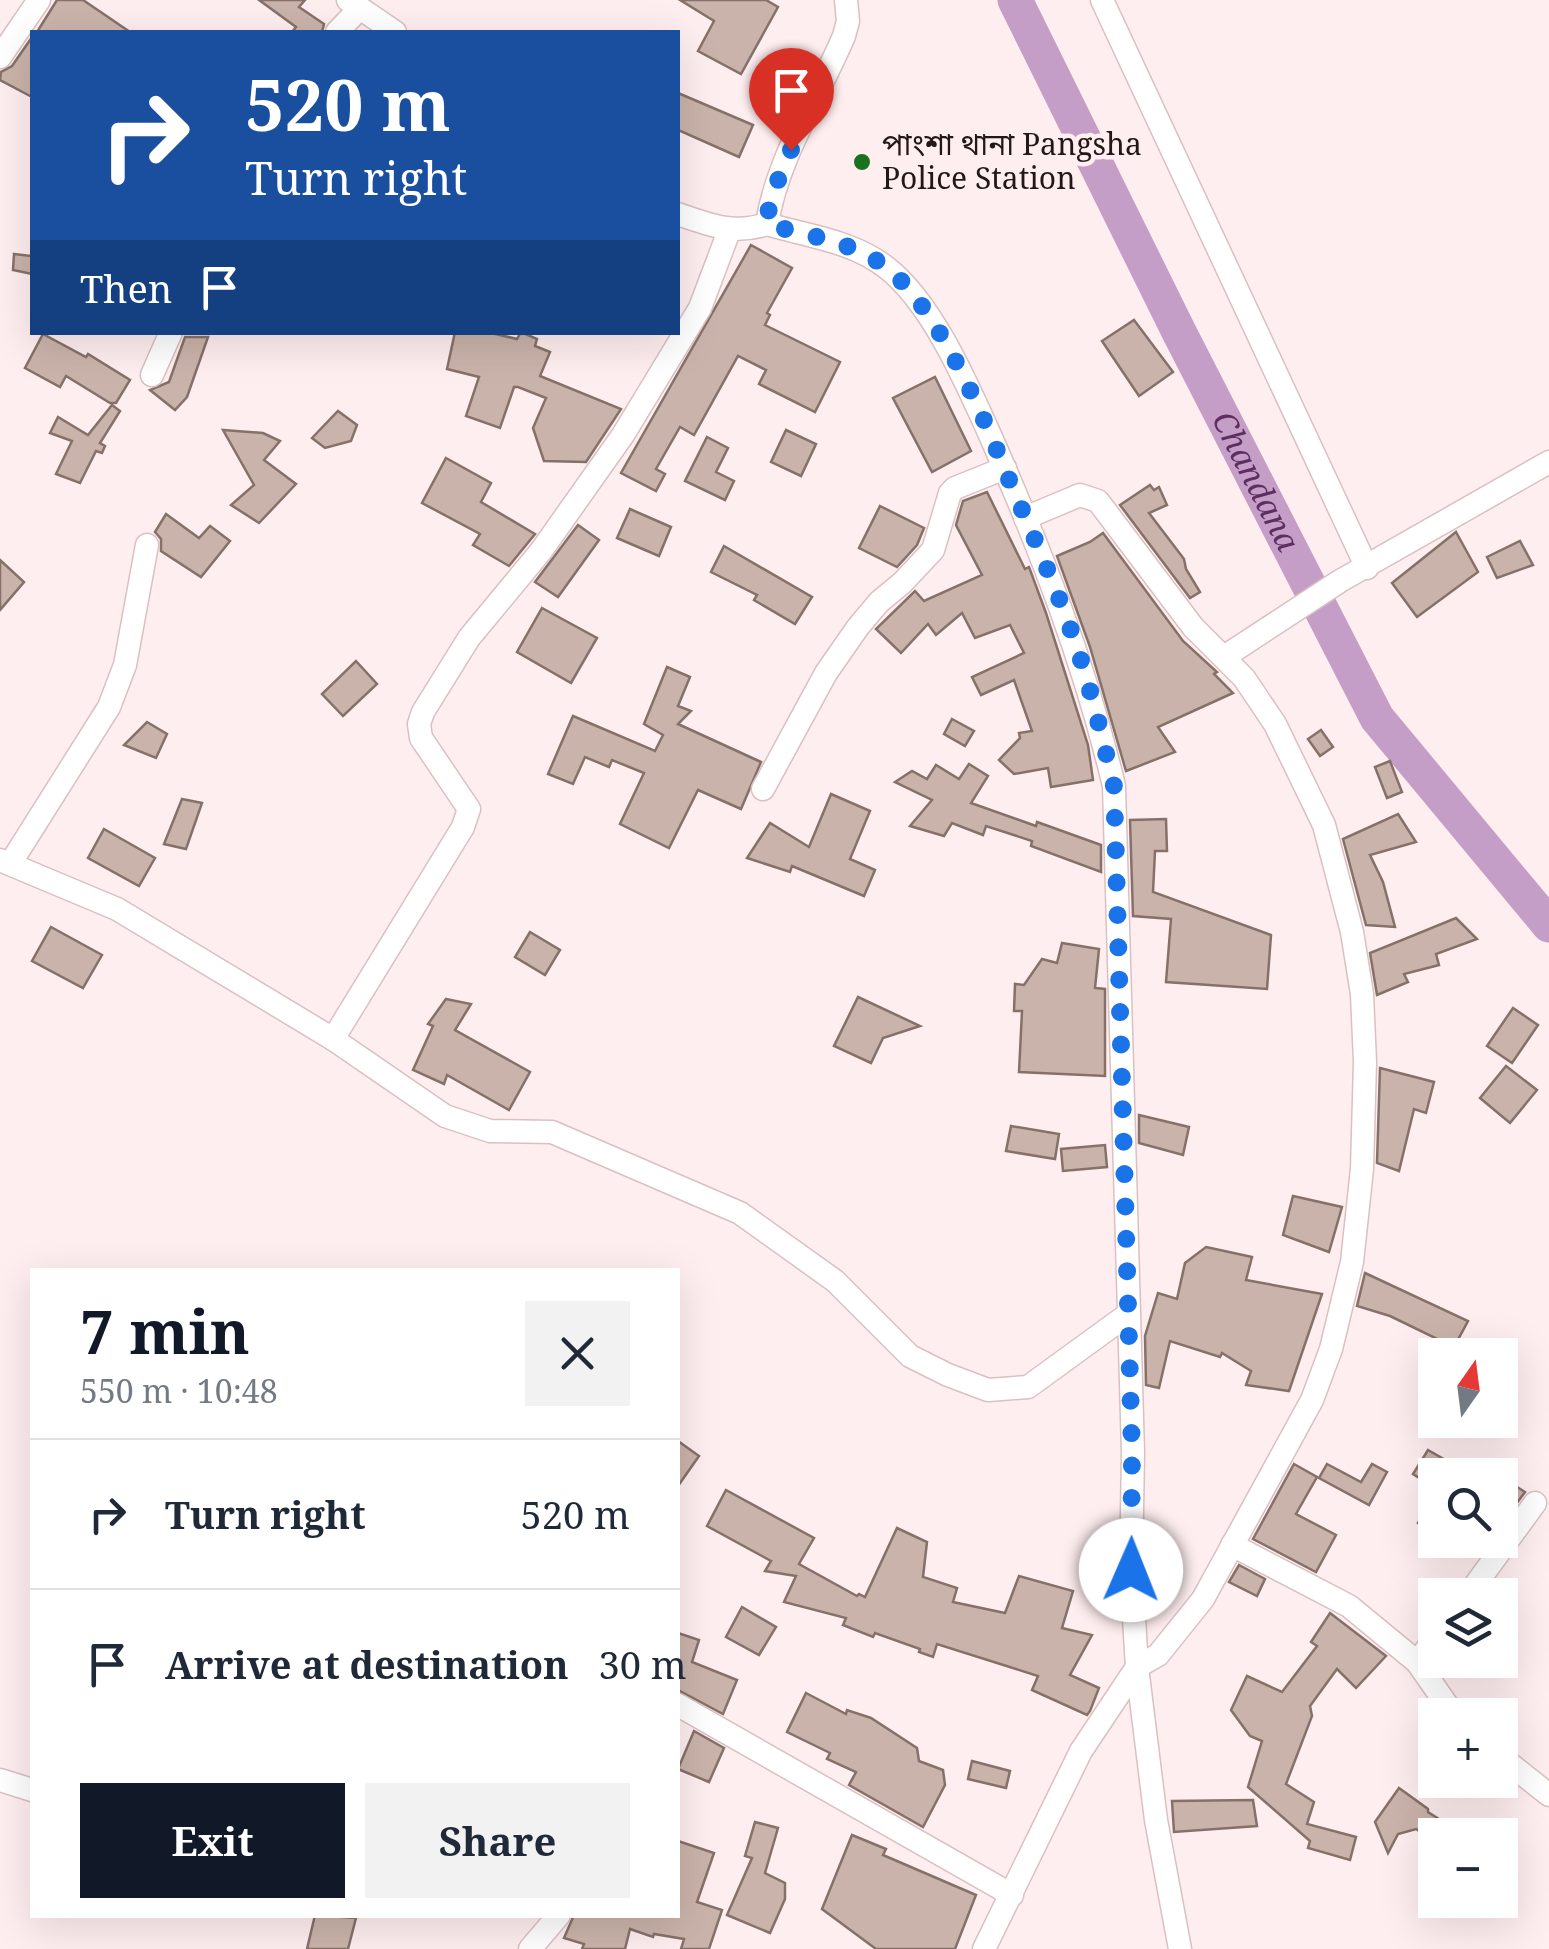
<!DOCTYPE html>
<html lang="en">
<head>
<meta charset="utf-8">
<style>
  :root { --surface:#fff; --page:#f2f2f3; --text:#1f2937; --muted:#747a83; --line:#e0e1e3; --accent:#111827 }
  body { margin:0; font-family:"Noto Serif","Noto Sans Bengali",serif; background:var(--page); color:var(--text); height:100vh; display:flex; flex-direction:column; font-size:38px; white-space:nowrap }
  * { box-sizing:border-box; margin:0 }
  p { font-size:32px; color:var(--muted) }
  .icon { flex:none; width:55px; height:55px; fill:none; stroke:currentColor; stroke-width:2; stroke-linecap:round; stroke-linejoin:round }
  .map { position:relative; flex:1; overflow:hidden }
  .drawer { position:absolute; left:30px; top:1268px; width:650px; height:650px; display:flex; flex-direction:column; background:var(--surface); border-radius:0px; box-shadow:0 10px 40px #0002 }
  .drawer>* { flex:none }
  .banner { position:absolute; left:30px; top:30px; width:650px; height:305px; border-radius:0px; box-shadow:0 10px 40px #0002; background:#1a4fa0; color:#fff; overflow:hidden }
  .needle { width:65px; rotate:14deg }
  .buttons { position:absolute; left:1418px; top:1338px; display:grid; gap:20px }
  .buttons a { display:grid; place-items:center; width:100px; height:100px; border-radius:0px; background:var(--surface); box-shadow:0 10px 40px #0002; font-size:50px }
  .pin { position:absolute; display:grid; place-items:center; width:85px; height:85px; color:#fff; margin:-102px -42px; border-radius:50% 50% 50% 0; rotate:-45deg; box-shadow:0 0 10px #0007 }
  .pin .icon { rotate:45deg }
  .me { position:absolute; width:110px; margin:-55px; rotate:1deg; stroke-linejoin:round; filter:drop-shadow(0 0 8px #0008) }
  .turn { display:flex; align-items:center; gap:35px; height:210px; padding:0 50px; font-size:45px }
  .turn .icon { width:130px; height:130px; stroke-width:2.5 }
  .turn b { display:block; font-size:70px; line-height:85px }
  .then { display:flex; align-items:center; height:95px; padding:0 50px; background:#0003; gap:20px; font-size:38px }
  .round { display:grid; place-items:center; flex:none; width:105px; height:105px; border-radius:0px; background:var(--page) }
  .head { display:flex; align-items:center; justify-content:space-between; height:170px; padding:0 50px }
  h1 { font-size:60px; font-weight:700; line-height:75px; color:var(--accent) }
  .primary-button { display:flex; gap:20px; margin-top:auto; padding:20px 50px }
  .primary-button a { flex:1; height:115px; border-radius:0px; background:var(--accent); color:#fff; font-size:40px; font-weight:700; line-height:115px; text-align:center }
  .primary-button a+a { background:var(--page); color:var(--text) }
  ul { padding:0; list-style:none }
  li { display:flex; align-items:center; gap:30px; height:150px; padding:0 50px; border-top:2px solid var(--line) }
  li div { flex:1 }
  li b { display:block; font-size:38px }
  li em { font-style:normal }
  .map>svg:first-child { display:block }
</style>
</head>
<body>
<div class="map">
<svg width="1549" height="1949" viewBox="0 0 1549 1949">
  <rect width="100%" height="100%" fill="#ffeeef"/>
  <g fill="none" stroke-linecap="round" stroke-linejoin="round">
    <!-- river -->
    <path stroke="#c49ec7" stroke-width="35" id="s1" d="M1015 0 1179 332 1377 718 1549 925"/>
  </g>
  <!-- building -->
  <g fill="#cab3aa" stroke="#867169" stroke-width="2.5">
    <polygon points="57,0 83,0 130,32 37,32"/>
    <polygon points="259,0 305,0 299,7 324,24 322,32 292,32 296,27"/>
    <polygon points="680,0 766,0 778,7 741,74 698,51 714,21"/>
    <polygon points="30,40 32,42 32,97 0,80 1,72 12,66"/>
    <polygon points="678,93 753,125 739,157 678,130"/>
    <polygon points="751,245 792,268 767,313 770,315 765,325 840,362 815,412 759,384 766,370 738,356 694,435 680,427 656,469 665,474 656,491 621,473"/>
    <polygon points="14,254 32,256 32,274 13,270"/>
    <polygon points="1134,320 1173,372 1139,396 1102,341"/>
    <polygon points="455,332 487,332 517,339 521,332 537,339 535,346 550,352 540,376 621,409 586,462 544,461 533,428 546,398 518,387 514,387 500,428 466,416 479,377 447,369"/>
    <polygon points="43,334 86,357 88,354 130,380 116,403 110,403 66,376 60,387 25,368"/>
    <polygon points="185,337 208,337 187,397 175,410 150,390 169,382"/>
    <polygon points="935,377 971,451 932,472 893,398"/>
    <polygon points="112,405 120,411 100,443 105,446 102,453 96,451 80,483 56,474 72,441 50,433 58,417 88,435"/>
    <polygon points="338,411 357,425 351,441 325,448 312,438"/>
    <polygon points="223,430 263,433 280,441 264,460 296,484 259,523 231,505 254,485"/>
    <polygon points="786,430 816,444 801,476 771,462"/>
    <polygon points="707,437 728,448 716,472 734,481 725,500 685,481"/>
    <polygon points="446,458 491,483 481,502 535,534 509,566 473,545 480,534 422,503"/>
    <polygon points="1150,485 1154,490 1159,487 1167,505 1149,513 1184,559 1186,569 1200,592 1190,598 1120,505"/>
    <polygon points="987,492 1025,569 1029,567 1046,613 1088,745 1093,780 1051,787 1048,768 1014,774 999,760 1020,738 1019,733 1032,731 1014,680 981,695 972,677 1024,653 1010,625 975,638 962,613 936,635 928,624 901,653 876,629 915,591 924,601 982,575 956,525 963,501"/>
    <polygon points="880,506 924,528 917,545 897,567 859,548"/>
    <polygon points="630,509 671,527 659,556 617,538"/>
    <polygon points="166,514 199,538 210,526 230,541 201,577 161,551 161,539 155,532"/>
    <polygon points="578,525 599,540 558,597 535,582"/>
    <polygon points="1456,532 1478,572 1417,617 1392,583"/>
    <polygon points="1103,533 1183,641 1217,672 1214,674 1233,693 1158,727 1175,752 1126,771 1090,647 1057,556 1090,542"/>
    <polygon points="1520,541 1533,565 1497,578 1487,557"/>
    <polygon points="724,546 812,597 795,624 754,600 757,595 711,572"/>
    <polygon points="0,560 24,582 0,610"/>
    <polygon points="542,608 597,638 571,683 517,652"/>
    <polygon points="356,661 377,684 343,716 322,694"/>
    <polygon points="667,667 690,677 678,706 691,711 678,724 761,762 741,809 698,790 669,848 620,824 644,773 612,760 609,767 585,757 573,784 548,774 573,716 655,751 663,735 644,724"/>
    <polygon points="952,719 974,731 965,746 944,734"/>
    <polygon points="147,722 167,734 156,758 124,745"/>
    <polygon points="1321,730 1333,747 1320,756 1308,739"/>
    <polygon points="1390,761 1402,792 1387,798 1375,767"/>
    <polygon points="969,764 988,776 971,803 1036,826 1037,822 1101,845 1101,872 1031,846 1032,841 986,826 983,835 952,823 944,836 910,826 932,800 895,782 912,771 927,779 936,765 959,779"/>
    <polygon points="831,794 870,811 850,859 875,870 864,896 792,866 790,872 747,858 770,823 809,847"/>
    <polygon points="182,799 202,803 186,849 164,844"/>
    <polygon points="1398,814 1416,842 1370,855 1383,882 1395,927 1366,925 1343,839"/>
    <polygon points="1166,819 1167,851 1155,851 1153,892 1271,935 1267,989 1166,982 1171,919 1133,916 1130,820"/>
    <polygon points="104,829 155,858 139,886 88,858"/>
    <polygon points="1456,918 1477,939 1436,954 1439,965 1404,974 1408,982 1377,995 1370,953"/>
    <polygon points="51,927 102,955 83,988 32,961"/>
    <polygon points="530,932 560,950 545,975 515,957"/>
    <polygon points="1062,943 1099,949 1095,988 1105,989 1105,1076 1019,1072 1022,1011 1014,1011 1015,984 1024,985 1042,959 1057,963"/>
    <polygon points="858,997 920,1026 883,1038 871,1063 834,1046"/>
    <polygon points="446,999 471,1004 455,1030 530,1072 509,1110 447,1075 444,1084 413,1070 433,1026 428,1024"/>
    <polygon points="1513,1008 1538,1025 1512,1063 1487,1046"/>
    <polygon points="1506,1066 1537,1090 1510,1123 1480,1098"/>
    <polygon points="1380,1068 1434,1082 1426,1113 1414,1109 1399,1171 1377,1163"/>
    <polygon points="1139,1115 1189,1127 1183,1155 1139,1143"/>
    <polygon points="1011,1126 1059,1134 1055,1159 1006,1151"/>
    <polygon points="1105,1145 1107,1167 1063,1171 1061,1149"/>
    <polygon points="1293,1196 1342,1207 1329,1252 1283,1235"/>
    <polygon points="1206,1247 1252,1257 1246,1280 1322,1294 1289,1391 1246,1385 1251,1371 1222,1353 1220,1357 1170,1341 1159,1388 1146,1385 1145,1336 1158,1293 1177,1299 1185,1263"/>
    <polygon points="1365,1273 1468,1321 1454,1347 1390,1316 1357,1306"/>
    <polygon points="678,1441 699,1456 678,1486"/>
    <polygon points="1428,1450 1442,1458 1469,1475 1435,1475 1435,1488 1413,1474"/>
    <polygon points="1294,1464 1317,1477 1296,1514 1336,1535 1316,1572 1253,1539"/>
    <polygon points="1327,1464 1361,1482 1372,1464 1387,1472 1369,1505 1319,1478"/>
    <polygon points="1500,1476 1525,1492 1500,1526"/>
    <polygon points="726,1490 814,1538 799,1564 857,1596 859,1594 865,1597 897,1528 927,1542 923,1577 957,1588 953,1602 1005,1613 1019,1576 1073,1591 1062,1628 1092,1635 1070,1675 1099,1688 1090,1711 1087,1715 1032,1690 1038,1676 937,1644 933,1657 919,1652 920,1649 875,1633 873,1637 843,1625 846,1618 784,1602 796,1576 765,1571 771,1561 707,1526"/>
    <polygon points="1435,1492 1435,1533 1418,1523"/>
    <polygon points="1448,1540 1490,1540 1478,1556"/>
    <polygon points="1239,1565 1265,1579 1257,1596 1229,1582"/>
    <polygon points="742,1607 776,1627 759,1655 726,1637"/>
    <polygon points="1330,1613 1386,1656 1356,1688 1337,1669 1310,1706 1312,1716 1286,1784 1314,1802 1307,1824 1356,1837 1350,1860 1308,1848 1310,1841 1248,1787 1262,1741 1250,1736 1231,1710 1247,1676 1282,1692 1317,1646 1311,1642"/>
    <polygon points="678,1633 699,1640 692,1662 737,1680 723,1714 678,1690"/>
    <polygon points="806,1693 846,1714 847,1710 871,1718 917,1748 919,1761 943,1770 945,1785 923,1827 849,1785 856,1772 827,1759 830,1753 787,1732"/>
    <polygon points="694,1731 724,1748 709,1782 678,1769"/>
    <polygon points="972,1761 1010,1771 1006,1788 968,1779"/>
    <polygon points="1399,1788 1428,1809 1428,1812 1464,1835 1435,1835 1435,1841 1416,1829 1398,1834 1388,1853 1375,1822"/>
    <polygon points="1253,1800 1257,1826 1174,1832 1172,1801"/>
    <polygon points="755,1822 778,1828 765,1873 785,1883 785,1899 770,1933 727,1915 752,1858 745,1856"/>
    <polygon points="852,1835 886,1849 883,1855 976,1895 955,1949 876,1949 822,1909"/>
    <polygon points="678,1841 714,1853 697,1902 722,1910 709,1949 681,1949 684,1939 654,1934 653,1937 630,1929 625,1949 582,1949 584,1944 564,1938 574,1915 678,1915"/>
    <polygon points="315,1915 356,1918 348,1949 307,1949"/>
  </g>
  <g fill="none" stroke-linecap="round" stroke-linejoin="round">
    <!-- street casing -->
    <g stroke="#dac0c1" stroke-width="25">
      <g id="street">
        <polyline points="348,0 395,32"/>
        <path d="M846 0 848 21 844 36C818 97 777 158 767 224 807 236 853 241 887 268 932 303 967 384 990 435 1041 550 1085 664 1114 786L1133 1453 1131 1570 1137 1667 1156 1820 1180 1949"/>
        <polyline points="1102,0 1367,568"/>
        <polyline points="337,32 360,8"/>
        <polyline points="0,57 39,0"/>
        <path d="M678 214C709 225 734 235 767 224"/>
        <polyline points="152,375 171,332"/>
        <polyline points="1224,657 1340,581 1549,462"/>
        <polyline points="763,789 826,673 858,627 879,602 902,583 933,550 950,493 955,488 1005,468"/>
        <polyline points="0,860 117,909 333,1039 445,1116 490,1131 552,1132 740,1213 835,1281 910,1356 948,1375 988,1390 1028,1387 1127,1315"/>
        <polyline points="10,864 109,707 125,665 147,545"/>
        <polyline points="333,1039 463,827 469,809 421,738 419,724 423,712 469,638 541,551 623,435 700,308 729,231"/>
        <polyline points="1232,1545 1349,1606 1417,1662 1454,1715"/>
        <polyline points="1468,1595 1535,1503"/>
        <polyline points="1417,1662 1435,1638"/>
        <polyline points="678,1705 1012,1895"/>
        <polyline points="1500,1756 1549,1795"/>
        <polyline points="0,1780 32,1790"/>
        <polyline points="530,1949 559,1915"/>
        <polyline points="984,1949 1081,1751 1137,1667 1158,1655 1203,1599 1312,1400 1331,1349 1352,1262 1362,1169 1365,1062 1362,994 1352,932 1324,825 1275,724 1244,678 1193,627 1098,501 1080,495 1025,518"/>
      </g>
    </g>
    <!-- street -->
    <use href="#street" stroke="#fff" stroke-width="22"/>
  </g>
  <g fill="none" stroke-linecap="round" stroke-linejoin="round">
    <!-- route -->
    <path stroke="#1a73e8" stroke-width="18" stroke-dasharray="0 32.4" d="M791 150 770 199 767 224C807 236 853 241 887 268 939 309 983 416 1008 477 1031 531 1055 584 1074 639 1091 688 1102 737 1114 786L1132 1453 1131 1570"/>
  </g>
  <!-- markers -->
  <circle fill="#1a721e" stroke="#ffeeef" stroke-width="4" cx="862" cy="162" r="10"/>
  <g text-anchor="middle" stroke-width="9" stroke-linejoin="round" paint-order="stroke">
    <!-- poi labels -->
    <g font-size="30" fill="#211818" stroke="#ffeeef" text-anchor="start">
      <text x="882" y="155">পাংশা থানা Pangsha<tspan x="882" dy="34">Police Station</tspan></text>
    </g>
    <!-- water labels -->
    <g font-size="32" font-style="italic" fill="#5e2e62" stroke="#ffeeef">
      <text dy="11" stroke="none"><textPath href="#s1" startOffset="538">Chandana</textPath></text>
    </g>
  </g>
</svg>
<div class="buttons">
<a><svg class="needle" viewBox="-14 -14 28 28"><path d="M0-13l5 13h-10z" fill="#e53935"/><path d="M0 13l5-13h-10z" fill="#747a83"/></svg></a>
<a><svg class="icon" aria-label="search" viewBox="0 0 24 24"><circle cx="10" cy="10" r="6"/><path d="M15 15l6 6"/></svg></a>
<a><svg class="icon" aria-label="layers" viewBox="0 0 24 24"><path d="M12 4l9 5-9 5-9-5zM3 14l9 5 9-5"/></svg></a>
<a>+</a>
<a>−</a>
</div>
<div class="pin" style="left:791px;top:150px;background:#d93025"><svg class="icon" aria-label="arrive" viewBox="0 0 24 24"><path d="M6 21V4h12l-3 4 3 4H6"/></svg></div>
<svg class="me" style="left:1131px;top:1570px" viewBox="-20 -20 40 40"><circle r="19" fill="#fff"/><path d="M0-13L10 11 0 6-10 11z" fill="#1a73e8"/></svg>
<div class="banner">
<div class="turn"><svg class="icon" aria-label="right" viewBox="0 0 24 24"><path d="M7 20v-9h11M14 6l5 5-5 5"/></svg><div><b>520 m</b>Turn right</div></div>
<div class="then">Then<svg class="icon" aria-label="arrive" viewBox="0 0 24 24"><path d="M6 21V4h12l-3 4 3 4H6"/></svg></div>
</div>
<section class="drawer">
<div class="head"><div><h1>7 min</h1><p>550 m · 10:48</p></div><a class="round"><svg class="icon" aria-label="close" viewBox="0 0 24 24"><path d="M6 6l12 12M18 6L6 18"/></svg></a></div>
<ul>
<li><svg class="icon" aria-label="right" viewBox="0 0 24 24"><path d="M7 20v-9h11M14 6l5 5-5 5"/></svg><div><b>Turn right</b></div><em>520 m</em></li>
<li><svg class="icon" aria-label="arrive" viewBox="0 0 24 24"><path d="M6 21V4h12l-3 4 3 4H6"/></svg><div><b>Arrive at destination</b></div><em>30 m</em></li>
</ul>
<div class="primary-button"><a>Exit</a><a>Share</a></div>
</section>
</div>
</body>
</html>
